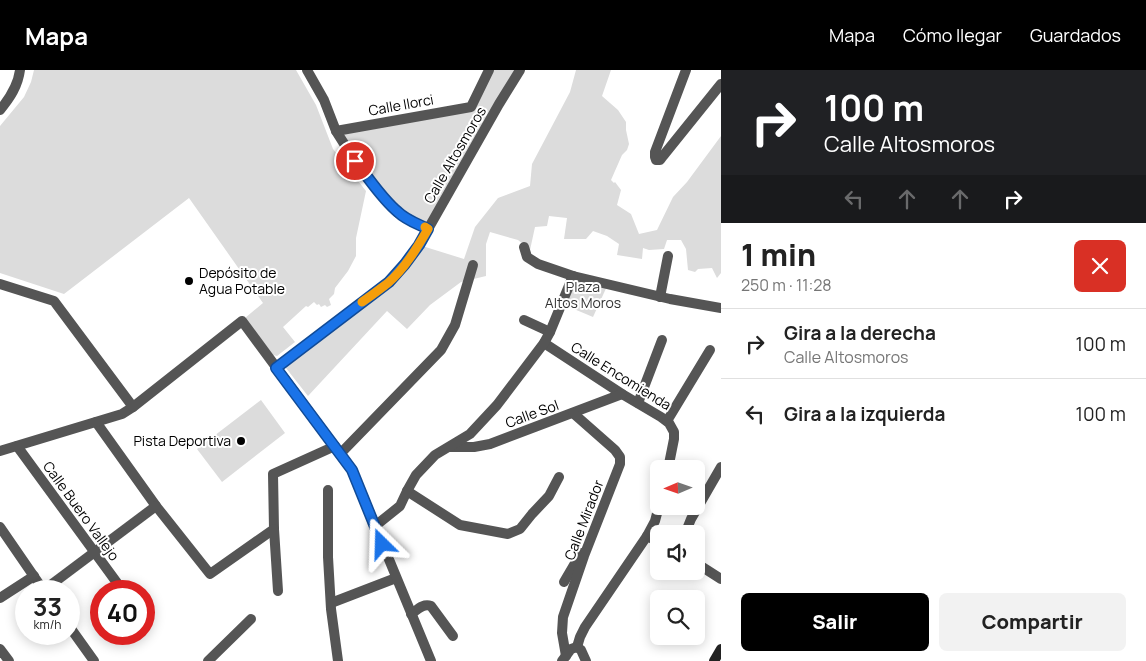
<!DOCTYPE html>
<html lang="es">
<head>
<meta charset="utf-8">
<style>
  :root { --surface:#fff; --page:#f2f2f2; --text:#222; --muted:#767676; --line:#e0e0e0; --accent:#000 }
  body { margin:0; font-family:Manrope,sans-serif; background:var(--page); color:var(--text); height:100vh; display:flex; flex-direction:column; font-size:19px; white-space:nowrap }
  * { box-sizing:border-box; margin:0 }
  p { font-size:16px; color:var(--muted) }
  .icon { flex:none; width:28px; height:28px; fill:none; stroke:currentColor; stroke-width:2; stroke-linecap:round; stroke-linejoin:round }
  .map { position:relative; flex:1; overflow:hidden }
  .details { display:flex; flex-direction:column; background:var(--surface); width:425px }
  .details>* { flex:none }
  .banner { background:#202124; color:#fff; overflow:hidden }
  .needle { width:32px; rotate:268deg }
  .fabs { position:absolute; left:650px; top:390px; display:grid; gap:10px }
  .fabs a { display:grid; place-items:center; width:55px; height:55px; border-radius:8px; background:var(--surface); box-shadow:0 2px 12px #0003; font-size:25px }
  .speed { position:absolute; left:15px; top:510px; display:flex; gap:10px; font-size:25px; font-weight:700; text-align:center }
  .speed>* { display:grid; place-content:center; width:65px; height:65px; border-radius:50%; background:var(--surface); box-shadow:0 2px 12px #0003; line-height:1 }
  .speed small { font-size:12px; font-weight:400 }
  .speed .limit { border:8px solid #d22; background:#fff; color:#111 }
  .pin { position:absolute; display:grid; place-items:center; width:42px; height:42px; color:#fff; margin:-21px; border:2px solid #fff; border-radius:50%; box-shadow:0 1px 5px #0007 }
  .me { position:absolute; width:55px; margin:-28px; rotate:338deg; stroke-linejoin:round; filter:drop-shadow(0 0 4px #0008) }
  .turn { display:flex; align-items:center; gap:18px; height:105px; padding:0 20px; font-size:22px }
  .turn .icon { width:65px; height:65px; stroke-width:2.5 }
  .turn b { display:block; font-size:35px; line-height:42px }
  .lanes { display:flex; align-items:center; height:48px; padding:0 20px; background:#0003; justify-content:center; gap:25px; direction:ltr }
  .lanes .off { opacity:.35 }
  .round { display:grid; place-items:center; flex:none; width:52px; height:52px; border-radius:8px; background:var(--page) }
  .summary { display:flex; align-items:center; justify-content:space-between; height:85px; padding:0 20px }
  h1 { font-size:30px; font-weight:800; line-height:38px }
  .primary-button { display:flex; gap:10px; margin-top:auto; padding:10px 20px }
  .primary-button a { flex:1; height:58px; border-radius:8px; background:var(--accent); color:#fff; font-size:20px; font-weight:800; line-height:58px; text-align:center }
  .primary-button a+a { background:var(--page); color:var(--text) }
  ul { padding:0; list-style:none }
  li { display:flex; align-items:center; gap:15px; height:70px; padding:0 20px; border-top:1px solid var(--line) }
  li div { flex:1 }
  li b { display:block; font-size:19px }
  li em { font-style:normal }
  header { display:flex; align-items:center; gap:30px; box-sizing:border-box; height:70px; padding:0 25px; background:var(--accent); color:#fff }
  header strong { font-size:24px }
  nav { display:flex; gap:28px; margin-inline-start:auto; font-size:18px }
  main { display:flex; flex:1; min-height:0 }
  .map>svg:first-child { display:block }
</style>
</head>
<body>
<header>
<strong>Mapa</strong>
<nav><a>Mapa</a><a>Cómo llegar</a><a>Guardados</a></nav>
</header>
<main>
<div class="map">
<svg width="721" height="591" viewBox="0 0 721 591">
  <rect width="100%" height="100%" fill="#fff"/>
  <!-- green -->
  <g fill="#dcdcdc">
    <polygon points="34,0 296,0 316,35 333,79 366,121 356,168 356,186 348,201 335,218 334,224 329,229 331,235 327,237 325,235 321,237 319,234 317,235 314,232 308,237 306,236 283,257 295,272 277,286 273,285 245,248 263,233 189,128 64,224 0,203 0,56 24,27 31,12"/>
    <polygon points="489,0 520,0 428,159 398,143 336,61 469,40"/>
    <polygon points="576,0 611,0 602,26 618,40 626,52 626,60 629,74 627,80 622,85 611,110 614,113 615,112 621,120 617,135 631,144 639,164 657,160 673,127 687,112 721,66 721,203 717,208 712,198 698,199 695,202 688,200 686,179 681,170 667,170 664,179 649,180 643,178 642,189 617,185 619,174 607,166 593,161 586,169 564,169 567,148 549,146 547,156 535,157 530,180 518,170 490,162 486,174 486,206 461,212 430,235 407,259 387,241 308,326 282,293 389,212 419,175 464,189 475,157 498,128 530,116 532,94 570,22"/>
    <polygon points="573,206 608,214 593,247 562,234"/>
    <polygon points="261,330 285,363 222,412 197,379"/>
  </g>
  <g fill="none" stroke-linecap="round" stroke-linejoin="round">
    <!-- pedestrian -->
    <polyline stroke="#555" stroke-width="10" points="524,250 550,262"/>
    <!-- minor -->
    <g stroke="#555" stroke-width="10">
      <polyline points="307,0 324,30 336,61 355,91 385,129 398,143 411,151 428,159"/>
      <polyline points="686,0 655,82 655,87 656,90 660,90 663,86 721,14"/>
      <path d="M0 40C10 28 18 16 20 0"/>
      <polyline points="336,61 471,37 489,0"/>
      <polyline points="524,177 527,187 538,194 573,206 670,229 721,238"/>
      <polyline points="660,227 668,186"/>
      <polyline points="544,273 622,324 661,347 669,353 674,362 674,369 668,399"/>
      <polyline points="276,298 389,212 405,194 419,175 499,34 520,0"/>
      <polyline points="638,333 662,270"/>
      <polyline points="667,351 710,280"/>
      <polyline points="96,352 156,436 210,504 274,459 273,404 335,376"/>
      <polyline points="17,376 123,521"/>
      <polyline points="450,377 474,377 490,374 622,324"/>
      <polyline points="0,381 122,344 133,337"/>
      <polyline points="340,384 441,280 455,255 473,195"/>
      <polyline points="328,420 328,487 331,539 338,591"/>
      <polyline points="407,421 460,455 508,464 520,459 532,444 549,426 559,407"/>
      <polyline points="375,456 400,436 407,421 416,405 435,385 470,364 497,335 544,273 550,262 573,206"/>
      <polyline points="0,457 44,521"/>
      <polyline points="274,459 278,521"/>
      <polyline points="685,464 691,449 721,397"/>
      <polyline points="647,466 659,472"/>
      <polyline points="696,493 721,509"/>
      <polyline points="564,512 581,483"/>
      <polyline points="44,520 156,436"/>
      <polyline points="0,528 34,506"/>
      <polyline points="331,533 396,508"/>
      <path d="M411 544C417 540 423 533 431 536L453 566"/>
      <polyline points="69,556 94,591"/>
      <polyline points="577,577 580,567 585,557 647,466 655,451 659,436"/>
      <polyline points="0,579 9,591"/>
      <polyline points="566,586 562,563 563,547 584,486 620,394 620,387 615,380 573,343"/>
      <polyline points="208,591 251,549"/>
    </g>
    <!-- tertiary -->
    <g stroke="#555" stroke-width="10">
      <polyline points="0,214 54,231 133,337 242,251 352,400 431,591"/>
      <polyline points="562,591 571,579 577,577 581,580 586,591"/>
    </g>
    <!-- secondary -->
    <polyline stroke="#222" stroke-width="10" points="714,591 721,579"/>
  </g>
  <g fill="none" stroke-linecap="round" stroke-linejoin="round">
    <!-- route casing -->
    <g stroke="#114b97" stroke-width="12">
      <path id="route" d="M355 91C369 108 381 128 398 142 406 150 418 154 428 159L419 175 405 194 389 212 276 298 352 400 382 474"/>
    </g>
    <!-- route -->
    <use href="#route" stroke="#1a73e8" stroke-width="9"/>
    <!-- slow -->
    <path stroke="#f59e0b" stroke-width="9" d="M362 232C371 226 380 219 388 213 405 198 417 178 428 159L425 157"/>
  </g>
  <!-- markers -->
  <g fill="#000" stroke="#fff" stroke-width="2">
    <circle cx="189" cy="211" r="5"/>
    <circle cx="241" cy="371" r="5"/>
  </g>
  <g text-anchor="middle" stroke-width="4" stroke-linejoin="round" paint-order="stroke">
    <!-- street labels -->
    <g font-size="14" fill="#000" stroke="#fff">
      <text transform="translate(401 35) rotate(-10)" y="5">Calle Ilorci</text>
      <text transform="translate(455 85) rotate(-60)" y="5">Calle Altosmoros</text>
      <text transform="translate(621 306) rotate(32)" y="5">Calle Encomienda</text>
      <text transform="translate(532 344) rotate(-20)" y="5">Calle Sol</text>
      <text transform="translate(81 441) rotate(54)" y="5">Calle Buero Vallejo</text>
      <text transform="translate(584 450) rotate(-69)" y="5">Calle Mirador</text>
    </g>
    <!-- poi labels -->
    <g font-size="14" fill="#000" stroke="#fff" text-anchor="start">
      <text x="199" y="208">Depósito de<tspan x="199" dy="16">Agua Potable</tspan></text>
      <text x="231" y="376" text-anchor="end">Pista Deportiva</text>
    </g>
    <!-- park labels -->
    <g font-size="14" fill="#333" stroke="#fff">
      <text x="583" y="222">Plaza<tspan x="583" dy="16">Altos Moros</tspan></text>
    </g>
  </g>
</svg>
<div class="fabs">
<a><svg class="needle" viewBox="-14 -14 28 28"><path d="M0-13l5 13h-10z" fill="#e53935"/><path d="M0 13l5-13h-10z" fill="#767676"/></svg></a>
<a><svg class="icon" aria-label="sound" viewBox="0 0 24 24"><path d="M4 9h4l5-4v14l-5-4H4zM17 9q2 3 0 6"/></svg></a>
<a><svg class="icon" aria-label="search" viewBox="0 0 24 24"><circle cx="10" cy="10" r="6"/><path d="M15 15l6 6"/></svg></a>
</div>
<div class="speed"><div>33<small>km/h</small></div><div class="limit">40</div></div>
<div class="pin" style="left:355px;top:91px;background:#d93025"><svg class="icon" aria-label="arrive" viewBox="0 0 24 24"><path d="M6 21V4h12l-3 4 3 4H6"/></svg></div>
<svg class="me" style="left:382px;top:474px" viewBox="-20 -20 40 40"><path d="M0-17L14 15 0 8-14 15z" fill="#1a73e8" stroke="#fff" stroke-width="4"/></svg>
</div>
<section class="details">
<div class="banner">
<div class="turn"><svg class="icon" aria-label="right" viewBox="0 0 24 24"><path d="M7 20v-9h11M14 6l5 5-5 5"/></svg><div><b>100 m</b>Calle Altosmoros</div></div>
<div class="lanes"><svg class="icon off" aria-label="left" viewBox="0 0 24 24"><path d="M17 20v-9H6M10 6l-5 5 5 5"/></svg><svg class="icon off" aria-label="ahead" viewBox="0 0 24 24"><path d="M12 20V5M6 11l6-6 6 6"/></svg><svg class="icon off" aria-label="ahead" viewBox="0 0 24 24"><path d="M12 20V5M6 11l6-6 6 6"/></svg><svg class="icon" aria-label="right" viewBox="0 0 24 24"><path d="M7 20v-9h11M14 6l5 5-5 5"/></svg></div>
</div>
<div class="summary"><div><h1>1 min</h1><p>250 m · 11:28</p></div><a class="round" style="background:#d93025;color:#fff"><svg class="icon" aria-label="close" viewBox="0 0 24 24"><path d="M6 6l12 12M18 6L6 18"/></svg></a></div>
<ul>
<li><svg class="icon" aria-label="right" viewBox="0 0 24 24"><path d="M7 20v-9h11M14 6l5 5-5 5"/></svg><div><b>Gira a la derecha</b><p>Calle Altosmoros</p></div><em>100 m</em></li>
<li><svg class="icon" aria-label="left" viewBox="0 0 24 24"><path d="M17 20v-9H6M10 6l-5 5 5 5"/></svg><div><b>Gira a la izquierda</b></div><em>100 m</em></li>
</ul>
<div class="primary-button"><a>Salir</a><a>Compartir</a></div>
</section>
</main>
</body>
</html>
